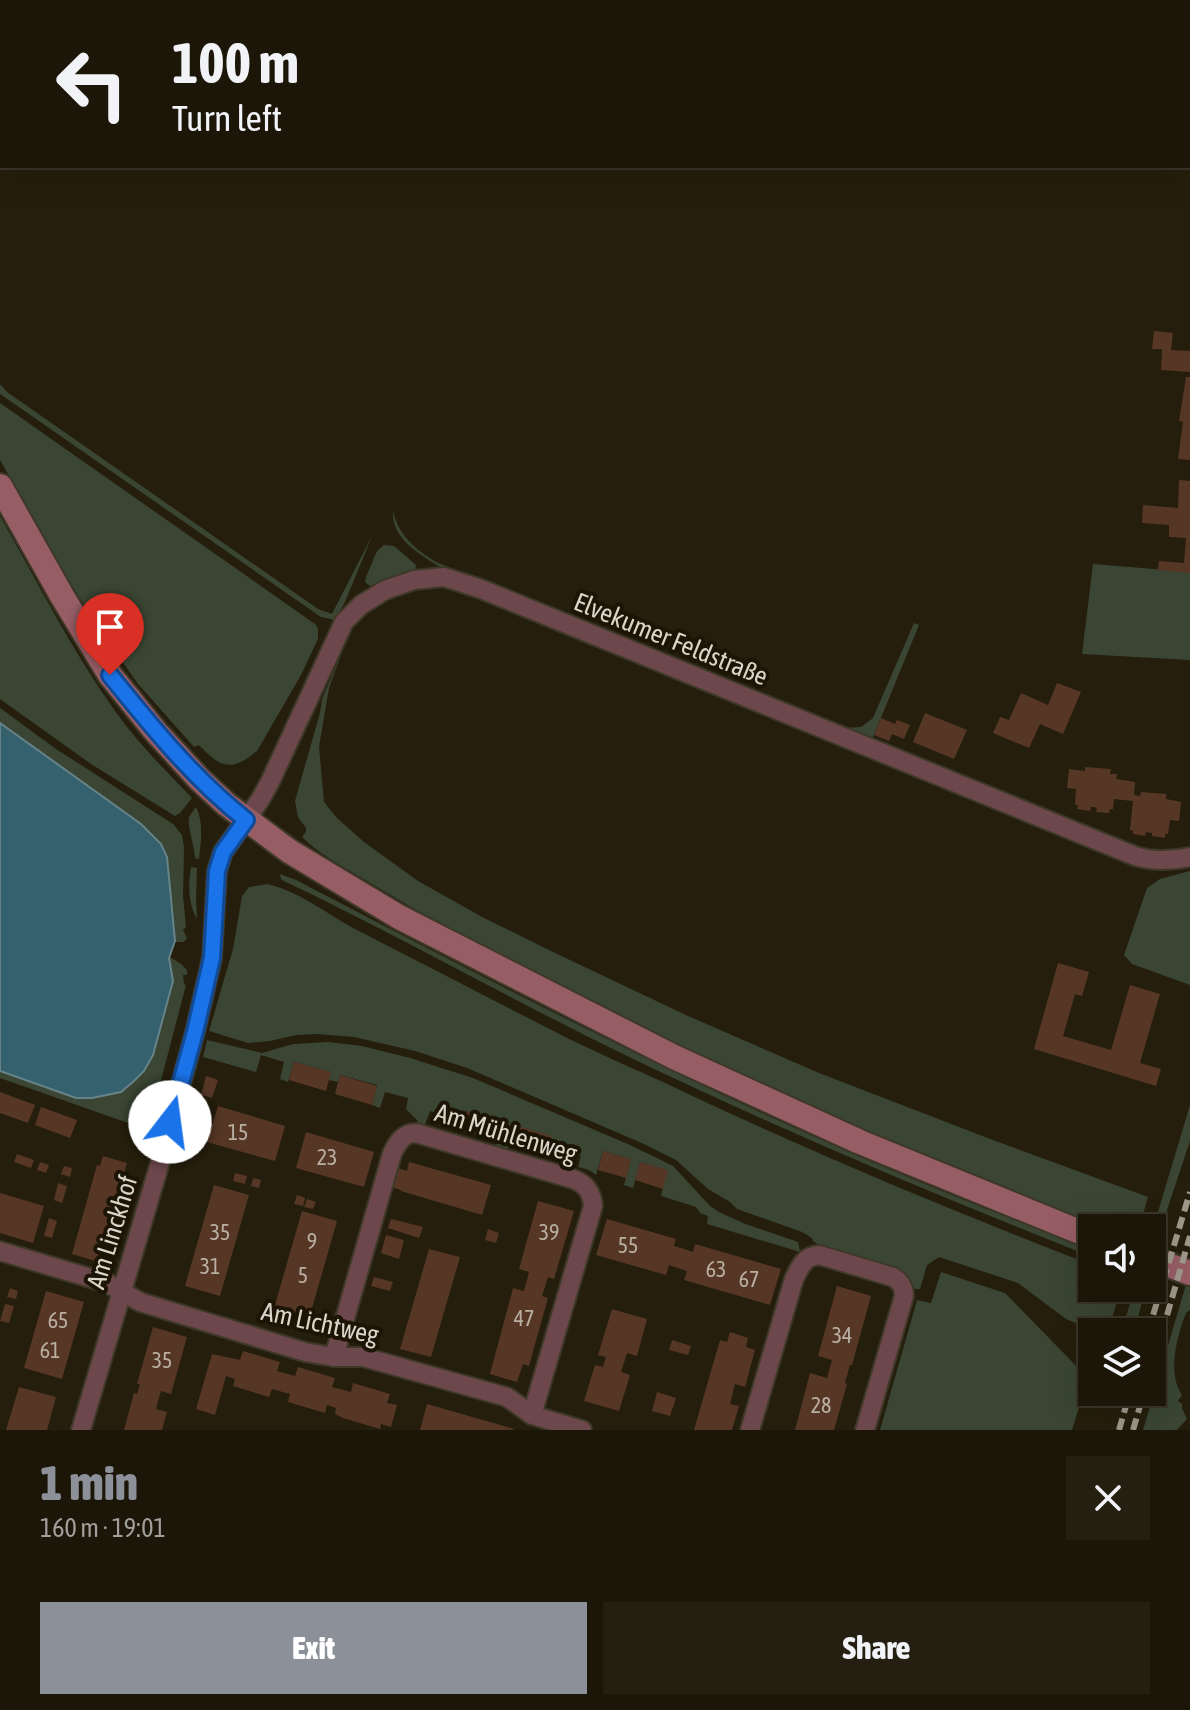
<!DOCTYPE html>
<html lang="en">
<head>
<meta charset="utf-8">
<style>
  :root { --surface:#1c1609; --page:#251f12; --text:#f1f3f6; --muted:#a09f9c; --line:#3a352a; --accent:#8c9099 }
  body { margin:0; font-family:"Asap Condensed",sans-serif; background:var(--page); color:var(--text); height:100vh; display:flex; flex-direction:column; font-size:30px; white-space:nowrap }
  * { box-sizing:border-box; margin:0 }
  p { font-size:26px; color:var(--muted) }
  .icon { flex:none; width:44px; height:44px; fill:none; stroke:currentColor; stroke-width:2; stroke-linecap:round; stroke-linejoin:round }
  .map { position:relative; height:1430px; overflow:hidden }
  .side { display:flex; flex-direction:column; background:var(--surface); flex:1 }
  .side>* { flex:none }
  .banner { position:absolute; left:0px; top:0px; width:1190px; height:168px; box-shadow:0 8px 32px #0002,0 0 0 2px var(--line); background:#1c1609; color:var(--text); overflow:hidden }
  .buttons { position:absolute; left:1078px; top:1214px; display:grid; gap:16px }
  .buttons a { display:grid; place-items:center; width:88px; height:88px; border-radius:0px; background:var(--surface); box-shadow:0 8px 32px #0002,0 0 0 2px var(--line); font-size:40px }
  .pin { position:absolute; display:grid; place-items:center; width:68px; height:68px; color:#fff; margin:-82px -34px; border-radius:50% 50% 50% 0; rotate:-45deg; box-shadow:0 0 8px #0007 }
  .pin .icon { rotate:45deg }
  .me { position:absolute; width:88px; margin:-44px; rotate:15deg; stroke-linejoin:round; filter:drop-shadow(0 0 6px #0008) }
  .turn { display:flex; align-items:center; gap:28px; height:168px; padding:0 40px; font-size:36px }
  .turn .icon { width:104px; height:104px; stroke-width:2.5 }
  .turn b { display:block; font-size:56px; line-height:68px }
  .round { display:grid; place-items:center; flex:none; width:84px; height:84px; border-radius:0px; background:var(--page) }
  .summary { display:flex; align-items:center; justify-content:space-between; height:136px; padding:0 40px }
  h1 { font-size:48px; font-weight:800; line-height:60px; color:var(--accent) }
  .primary-button { display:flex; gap:16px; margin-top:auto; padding:16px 40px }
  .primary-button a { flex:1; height:92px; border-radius:0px; background:var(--accent); color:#fff; font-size:32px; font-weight:800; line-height:92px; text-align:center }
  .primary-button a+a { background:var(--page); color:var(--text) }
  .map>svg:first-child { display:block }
</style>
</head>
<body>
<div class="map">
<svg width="1190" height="1430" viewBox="0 0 1190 1430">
  <rect width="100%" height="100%" fill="#251e0c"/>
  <!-- green -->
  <g fill="#3a4633">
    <polygon points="0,384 7,392 318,609 332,614 372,536 345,602 335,620 321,617 3,396 0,394"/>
    <path d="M0 403 315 624 318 628V639L301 675 257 751C231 773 220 767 199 745L194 747 138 684 100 630 62 570 0 460Z"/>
    <path d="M393 511C398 535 416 550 436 562L846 728 861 727 873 718 914 623 919 625 871 742 442 568C421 555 391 539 393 511Z"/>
    <path d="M0 516C37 581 71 649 115 711 137 742 165 770 192 798L180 813 175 816 91 764 0 699Z"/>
    <polygon points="384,545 394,546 416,565 415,573 396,576 370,586 365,582 366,577 377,551"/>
    <polygon points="1093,564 1190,572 1190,660 1082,654"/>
    <path d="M344 647 329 688 319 747 324 802 337 818 364 842 418 881 484 918 553 952 688 1016 819 1073 985 1137 1148 1197 1139 1228H1103C948 1169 795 1103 646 1030 586 1000 526 971 467 939 432 919 397 899 362 878 342 866 319 854 302 837L306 832V828L298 817 295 801 320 713 322 699Z"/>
    <polygon points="0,708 56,749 173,824 182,835 184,847 183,896 186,927 183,930 187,938 184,942 175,942 170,957 181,964 187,970 187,975 183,975 184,984 186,985 148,1130 0,1078"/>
    <path d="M196 807C204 823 201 841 199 859L195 858C195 848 187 825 189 818 189 816 194 810 196 807Z"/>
    <path d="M191 867 197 868 196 898 197 919C188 903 188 885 191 867Z"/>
    <polygon points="1190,871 1190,985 1132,964 1124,955 1147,888 1160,879"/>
    <path d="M280 874 296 880C484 978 673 1076 867 1160 942 1192 1017 1221 1092 1251V1257C934 1194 778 1129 625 1055 510 999 399 936 284 881L281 879Z"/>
    <path d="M267 884C298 891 326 913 353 928 425 965 497 1002 569 1039 600 1054 632 1068 663 1082 803 1149 947 1209 1092 1265V1288H1121L1112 1318 1117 1320 1109 1328 1097 1332 1066 1319 1018 1283 939 1257 927 1265 920 1289H915L907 1276 901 1271 822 1247 813 1241 812 1238 802 1232 737 1209 730 1202 708 1189 676 1160 644 1144 467 1068 415 1051 354 1037 317 1034 296 1035 270 1041 248 1043 209 1031 233 949 242 896 249 887Z"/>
    <polygon points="207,1040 262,1053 293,1044 328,1042 362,1046 410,1058 473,1078 630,1145 665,1162 673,1166 710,1206 719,1212 743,1223 798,1242 800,1252 707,1224 708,1216 700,1213 696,1207 661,1196 667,1170 640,1162 633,1188 624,1185 631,1159 603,1151 596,1175 589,1170 578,1167 581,1156 549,1146 514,1125 507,1151 495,1148 501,1121 465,1111 460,1127 451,1124 453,1118 430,1111 424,1127 415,1126 418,1121 406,1109 408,1098 385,1092 380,1108 372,1105 377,1085 340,1075 338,1082 329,1080 331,1072 294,1062 288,1082 280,1079 284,1062 261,1055 256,1072 203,1057"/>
    <polygon points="1190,1105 1190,1141 1160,1231 1162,1233 1152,1266 1152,1232"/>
    <path d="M1190 1271V1310L1186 1313C1177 1336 1167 1373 1182 1395L1178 1401 1182 1404V1408L1187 1419 1177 1430H1143Z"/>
    <polygon points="941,1272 1005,1293 1088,1378 1072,1430 880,1430 917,1300 931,1303"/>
    <polygon points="1135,1288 1146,1288 1134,1332 1121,1332"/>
  </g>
  <!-- water -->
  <polygon fill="#35606d" stroke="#668389" stroke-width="2" points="0,723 141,824 161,844 167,857 175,941 169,958 173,981 153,1055 144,1071 134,1081 121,1092 92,1098 76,1098 0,1071"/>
  <!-- building -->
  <g fill="#563726">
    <polygon points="1154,331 1173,333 1171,350 1190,351 1190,372 1161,370 1162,349 1152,349"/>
    <polygon points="1186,377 1190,377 1190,460 1178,459 1183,422 1179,421"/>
    <polygon points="1179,480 1190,481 1190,573 1158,570 1159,561 1184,563 1186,538 1169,537 1169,525 1142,523 1143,505 1178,508"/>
    <polygon points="1057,683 1081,692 1063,734 1040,724 1029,748 993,733 1000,717 1009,720 1021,693 1048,705"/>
    <polygon points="925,713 967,730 954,759 913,742"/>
    <polygon points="881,718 895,724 897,720 910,725 904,739 892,734 889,741 874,735"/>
    <polygon points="1085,767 1111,769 1110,774 1117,774 1116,779 1135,782 1134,795 1140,796 1141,792 1166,794 1166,799 1181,802 1179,821 1170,820 1168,834 1165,834 1165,838 1152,836 1152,833 1146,832 1145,836 1133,834 1133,831 1130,830 1133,801 1114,799 1113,809 1110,809 1109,813 1096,812 1097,808 1094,807 1091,807 1090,811 1077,809 1078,805 1075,805 1076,789 1067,788 1069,769 1085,771"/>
    <polygon points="1058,963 1089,972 1082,996 1075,994 1063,1036 1111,1050 1130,985 1160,994 1140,1063 1161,1069 1156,1086 1034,1049"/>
    <polygon points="294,1062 331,1072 326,1091 289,1080"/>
    <polygon points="340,1075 377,1086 372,1105 335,1094"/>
    <polygon points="206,1076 218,1080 212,1098 201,1095"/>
    <polygon points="0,1092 35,1105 28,1123 0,1113"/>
    <polygon points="218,1106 285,1126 275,1161 207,1142"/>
    <polygon points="41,1107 77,1120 70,1138 35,1125"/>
    <polygon points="465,1111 502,1122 497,1140 459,1130"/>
    <polygon points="514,1125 552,1136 546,1155 509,1144"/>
    <polygon points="306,1132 374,1152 364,1187 296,1168"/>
    <polygon points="603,1151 631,1159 626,1178 598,1170"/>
    <polygon points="17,1154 34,1160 31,1168 14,1162"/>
    <polygon points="103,1156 127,1163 99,1262 72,1254 97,1165 100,1166"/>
    <polygon points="40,1162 49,1165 46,1173 37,1170"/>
    <polygon points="409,1162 491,1185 482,1215 401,1191 401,1190 392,1187 398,1168 407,1171"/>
    <polygon points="640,1162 668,1170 663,1189 635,1180"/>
    <polygon points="64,1166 72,1168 70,1177 61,1174"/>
    <polygon points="235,1173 247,1176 245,1184 233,1181"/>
    <polygon points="253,1178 261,1180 259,1188 251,1186"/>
    <polygon points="58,1183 67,1186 62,1203 54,1200"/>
    <polygon points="214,1185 249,1195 220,1296 185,1286"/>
    <polygon points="0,1193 44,1206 33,1243 0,1233"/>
    <polygon points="297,1195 305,1198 303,1206 294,1204"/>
    <polygon points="307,1199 316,1202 313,1209 304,1207"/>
    <polygon points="538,1201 574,1211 554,1279 548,1277 545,1287 542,1296 548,1298 529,1366 523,1364 517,1382 490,1374 513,1288 524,1291 529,1272 519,1269"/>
    <polygon points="302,1211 337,1221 308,1322 273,1312"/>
    <polygon points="49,1218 57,1221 52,1238 44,1236"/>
    <polygon points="391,1219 423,1227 419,1238 388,1228"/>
    <polygon points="607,1219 676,1239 674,1246 684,1249 693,1252 695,1244 781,1269 770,1305 684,1280 687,1271 669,1265 666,1275 596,1255"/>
    <polygon points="488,1229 499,1233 496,1243 485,1240"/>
    <polygon points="386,1235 404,1240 399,1259 381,1253"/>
    <polygon points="429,1249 460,1257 431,1357 400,1349"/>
    <polygon points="374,1277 393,1282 390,1291 371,1286"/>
    <polygon points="837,1286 871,1296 852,1365 850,1365 845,1383 847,1384 834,1430 795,1430 810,1373 827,1378 832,1360 818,1356"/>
    <polygon points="10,1288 18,1291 16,1299 7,1297"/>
    <polygon points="46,1291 84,1302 62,1379 24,1368"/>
    <polygon points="5,1304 14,1306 9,1323 0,1321"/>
    <polygon points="612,1309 647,1319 637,1356 627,1353 621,1372 630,1375 619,1411 584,1401 595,1365 603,1367 606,1357 598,1355"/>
    <polygon points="153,1327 187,1337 171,1394 161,1391 156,1409 167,1412 162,1430 124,1430 134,1393 137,1394 140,1384 137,1384"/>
    <polygon points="730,1332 748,1338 746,1347 755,1350 745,1387 735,1384 730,1404 739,1406 732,1430 694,1430 720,1340 727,1342"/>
    <polygon points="672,1340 691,1346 688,1355 669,1350"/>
    <polygon points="243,1351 280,1362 277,1371 295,1376 298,1367 335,1378 332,1387 351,1392 353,1383 390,1394 387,1403 397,1405 391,1427 381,1424 380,1429 343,1418 335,1414 336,1408 327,1405 325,1413 288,1402 290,1394 272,1389 269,1397 233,1386 235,1379 226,1376 215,1415 196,1409 212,1354 240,1360"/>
    <polygon points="19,1387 56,1397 47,1430 6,1430"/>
    <polygon points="657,1392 676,1398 670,1416 652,1411"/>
    <polygon points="427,1404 514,1429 513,1430 420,1430"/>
  </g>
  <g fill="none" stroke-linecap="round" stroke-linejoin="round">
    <!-- street casing -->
    <g stroke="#3e3827" stroke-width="22">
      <g id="street">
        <polyline points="0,1251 107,1283 140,1302 305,1352 334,1357 363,1357 507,1397 532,1415 582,1430"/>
        <path d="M334 1357 392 1154C397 1143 403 1133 416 1133L573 1179C586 1184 592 1192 593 1206L532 1415"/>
        <path d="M81 1430 159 1166 195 1032 212 958 217 871 223 852 260 800 270 782 344 622 361 605 385 590 414 580 444 577 481 589 1135 856C1154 862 1171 861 1190 857"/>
        <path d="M750 1430 794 1279C800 1267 804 1256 819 1255L893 1277C901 1282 904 1287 904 1296L865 1430"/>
      </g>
    </g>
    <!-- secondary casing -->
    <g stroke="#3e3827" stroke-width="28">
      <g id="secondary">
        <polyline points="0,486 62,596 110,675 156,732 199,779 226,804 289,851 399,917 674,1057 860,1142 1092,1237"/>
        <polyline points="1152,1259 1190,1273"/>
      </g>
    </g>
    <!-- street -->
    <use href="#street" stroke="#6c474c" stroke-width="18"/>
    <!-- secondary -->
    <use href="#secondary" stroke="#975d65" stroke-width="24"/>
    <!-- rail -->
    <g stroke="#9d988a" stroke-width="6" stroke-dasharray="12 6" stroke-linecap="butt">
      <polyline points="1148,1332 1190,1192"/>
      <polyline points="1152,1367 1190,1236"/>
      <polyline points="1119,1430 1130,1392"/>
      <polyline points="1133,1430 1144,1392"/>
    </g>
  </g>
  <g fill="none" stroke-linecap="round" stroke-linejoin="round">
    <!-- route casing -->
    <g stroke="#114b97" stroke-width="20">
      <path id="route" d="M110 675C152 727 193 778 246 820L223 852 217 871 212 958 195 1032 170 1122"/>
    </g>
    <!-- route -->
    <use href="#route" stroke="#1a73e8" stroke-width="14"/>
  </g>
  <g text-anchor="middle" stroke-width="8" stroke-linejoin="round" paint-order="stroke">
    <!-- number labels -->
    <g font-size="22" fill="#b9aea1">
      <text x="238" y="1140">15</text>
      <text x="327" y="1165">23</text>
      <text x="220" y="1240">35</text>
      <text x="549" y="1240">39</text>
      <text x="312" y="1249">9</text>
      <text x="628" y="1253">55</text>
      <text x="210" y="1274">31</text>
      <text x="716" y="1277">63</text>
      <text x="303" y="1283">5</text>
      <text x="749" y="1287">67</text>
      <text x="524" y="1326">47</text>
      <text x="58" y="1328">65</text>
      <text x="842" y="1343">34</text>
      <text x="50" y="1358">61</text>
      <text x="162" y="1368">35</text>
      <text x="821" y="1413">28</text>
    </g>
    <!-- street labels -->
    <g font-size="26" fill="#dad5ca" stroke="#1c1404">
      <text transform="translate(671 639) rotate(22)" y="9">Elvekumer Feldstraße</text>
      <text transform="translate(506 1133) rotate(17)" y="9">Am Mühlenweg</text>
      <text transform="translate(112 1232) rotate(-73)" y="9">Am Linckhof</text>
      <text transform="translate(320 1323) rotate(12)" y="9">Am Lichtweg</text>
    </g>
  </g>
</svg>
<div class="buttons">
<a><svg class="icon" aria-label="sound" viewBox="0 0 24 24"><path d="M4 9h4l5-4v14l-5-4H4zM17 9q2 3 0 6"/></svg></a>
<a><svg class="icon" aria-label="layers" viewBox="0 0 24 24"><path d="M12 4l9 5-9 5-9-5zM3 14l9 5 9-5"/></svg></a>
</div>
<div class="pin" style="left:110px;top:675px;background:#d93025"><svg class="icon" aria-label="arrive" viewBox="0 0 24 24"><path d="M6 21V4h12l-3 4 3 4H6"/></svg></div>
<svg class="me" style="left:170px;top:1122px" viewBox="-20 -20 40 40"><circle r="19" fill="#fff"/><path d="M0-13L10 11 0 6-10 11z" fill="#1a73e8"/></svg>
<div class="banner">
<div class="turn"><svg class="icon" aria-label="left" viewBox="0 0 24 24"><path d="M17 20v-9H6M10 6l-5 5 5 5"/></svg><div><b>100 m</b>Turn left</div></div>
</div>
</div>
<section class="side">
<div class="summary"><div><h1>1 min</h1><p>160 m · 19:01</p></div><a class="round"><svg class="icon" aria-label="close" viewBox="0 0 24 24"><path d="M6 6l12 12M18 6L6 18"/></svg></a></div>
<div class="primary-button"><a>Exit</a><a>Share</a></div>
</section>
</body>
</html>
